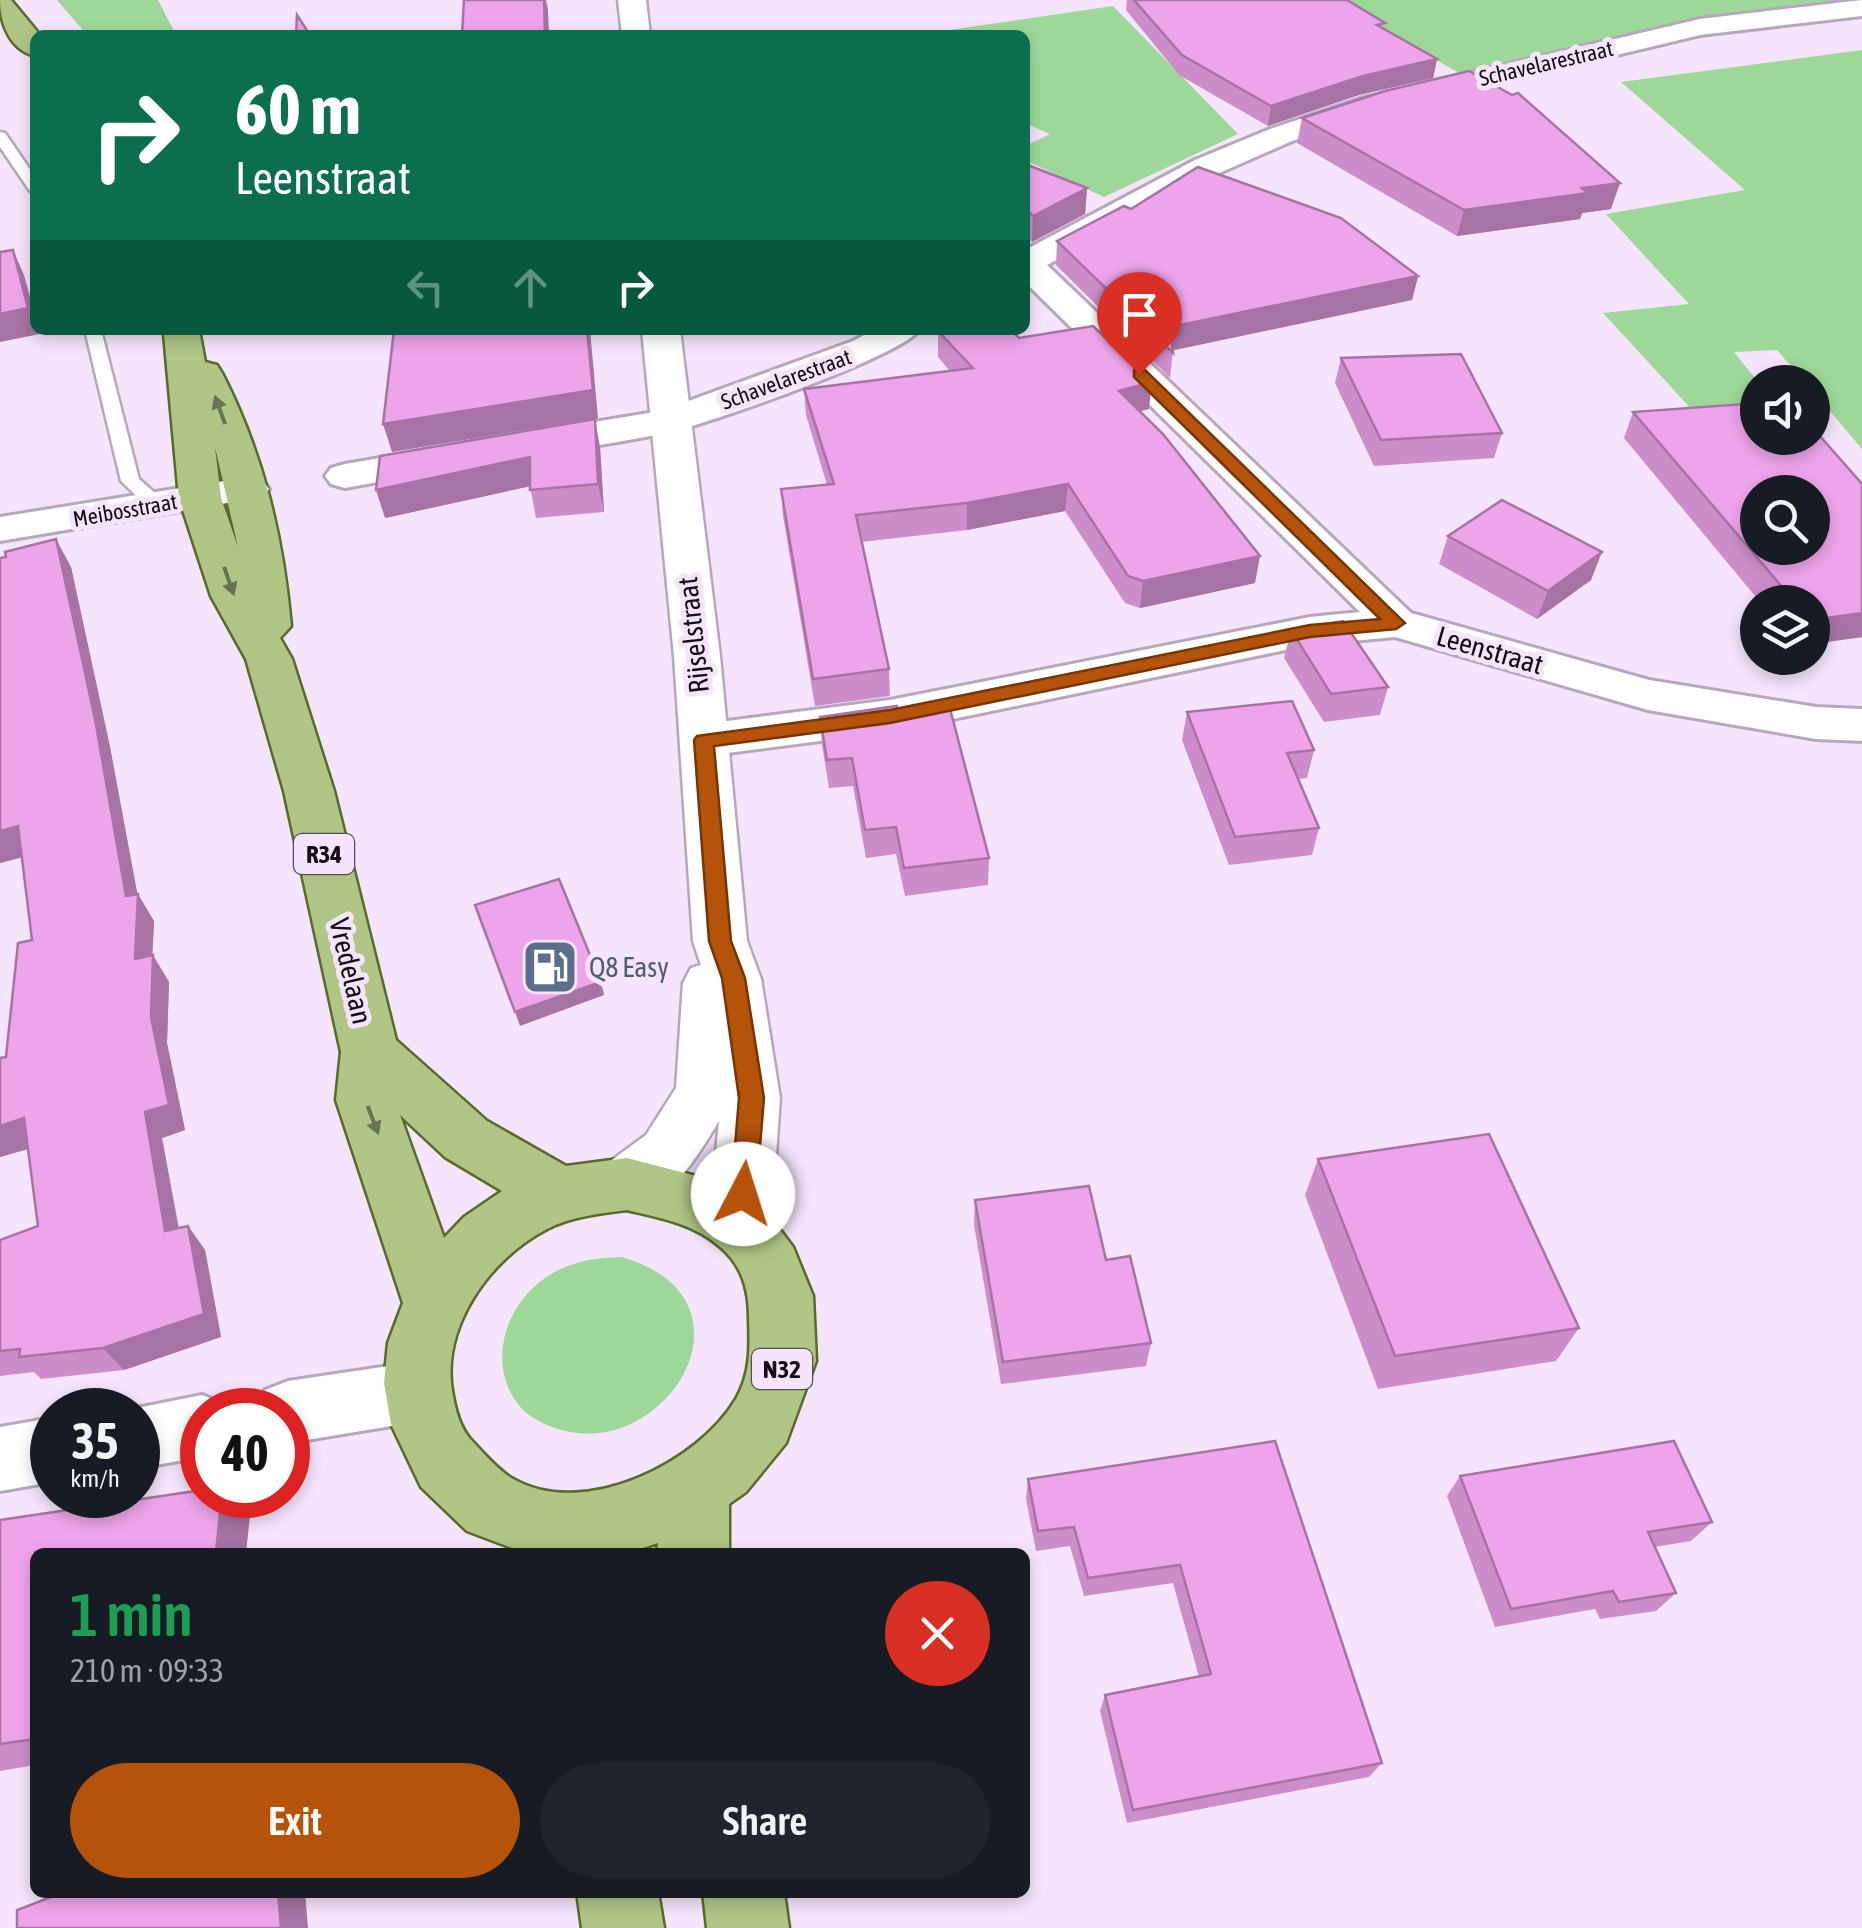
<!DOCTYPE html>
<html lang="en">
<head>
<meta charset="utf-8">
<style>
  :root { --surface:#171b24; --page:#20242c; --text:#f1f3f6; --muted:#9ea1a6; --accent:#b45309 }
  body { margin:0; font-family:"Asap Condensed",sans-serif; background:var(--page); color:var(--text); height:100vh; display:flex; flex-direction:column; font-size:38px; white-space:nowrap }
  * { box-sizing:border-box; margin:0 }
  p { font-size:32px; color:var(--muted) }
  .icon { flex:none; width:55px; height:55px; fill:none; stroke:currentColor; stroke-width:2; stroke-linecap:round; stroke-linejoin:round }
  .map { position:relative; flex:1; overflow:hidden }
  .drawer { position:absolute; left:30px; top:1548px; width:1000px; height:350px; display:flex; flex-direction:column; background:var(--surface); border-radius:15px; box-shadow:0 5px 15px #0003 }
  .drawer>* { flex:none }
  .top-card { position:absolute; left:30px; top:30px; width:1000px; height:305px; border-radius:15px; box-shadow:0 5px 15px #0003; background:#0b6e4f; color:#fff; overflow:hidden }
  .fabs { position:absolute; left:1740px; top:365px; display:grid; gap:20px }
  .fabs a { display:grid; place-items:center; width:90px; height:90px; border-radius:50%; background:var(--surface); box-shadow:0 5px 15px #0003; font-size:50px }
  .speed { position:absolute; left:30px; top:1388px; display:flex; gap:20px; font-size:50px; font-weight:700; text-align:center }
  .speed>* { display:grid; place-content:center; width:130px; height:130px; border-radius:50%; background:var(--surface); box-shadow:0 5px 15px #0003; line-height:1 }
  .speed small { font-size:25px; font-weight:400 }
  .speed .limit { border:15px solid #d22; background:#fff; color:#111 }
  .pin { position:absolute; display:grid; place-items:center; width:85px; height:85px; color:#fff; margin:-102px -42px; border-radius:50% 50% 50% 0; rotate:-45deg; box-shadow:0 0 10px #0007 }
  .pin .icon { rotate:45deg }
  .me { position:absolute; width:110px; margin:-55px; rotate:5deg; stroke-linejoin:round; filter:drop-shadow(0 0 8px #0008) }
  .turn { display:flex; align-items:center; gap:35px; height:210px; padding:0 40px; font-size:45px }
  .turn .icon { width:130px; height:130px; stroke-width:2.5 }
  .turn b { display:block; font-size:70px; line-height:85px }
  .lanes { display:flex; align-items:center; height:95px; padding:0 40px; background:#0003; justify-content:center; gap:50px; direction:ltr }
  .lanes .off { opacity:.35 }
  .round { display:grid; place-items:center; flex:none; width:105px; height:105px; border-radius:52px; background:var(--page) }
  .head { display:flex; align-items:center; justify-content:space-between; height:170px; padding:0 40px }
  h1 { font-size:60px; font-weight:600; line-height:75px; color:#1e9e55 }
  .primary-button { display:flex; gap:20px; margin-top:auto; padding:20px 40px }
  .primary-button a { flex:1; height:115px; border-radius:60px; background:var(--accent); color:#fff; font-size:40px; font-weight:600; line-height:115px; text-align:center }
  .primary-button a+a { background:var(--page); color:var(--text) }
  .map>svg:first-child { display:block }
</style>
</head>
<body>
<div class="map">
<svg width="1862" height="1928" viewBox="0 0 1862 1928">
  <rect width="100%" height="100%" fill="#f5e4fc"/>
  <!-- green -->
  <g fill="#9ed898">
    <polygon points="57,0 158,0 176,35 87,35"/>
    <polygon points="1331,0 1849,0 1732,13 1459,73"/>
    <polygon points="1113,6 1238,134 1104,197 1025,160 1025,146 1050,134 1025,123 1025,35 915,35"/>
    <polygon points="1862,50 1862,449 1813,391 1812,382 1805,382 1777,350 1734,352 1758,382 1757,409 1695,413 1603,313 1689,304 1606,214 1745,190 1621,82"/>
    <path d="M622 1257C767 1299 666 1463 558 1429 542 1424 524 1415 515 1400 484 1353 513 1289 563 1268 583 1259 601 1258 622 1257Z"/>
  </g>
  <g fill="none" stroke-linecap="round" stroke-linejoin="round">
    <!-- service casing -->
    <g stroke="#b7a7be" stroke-width="5">
      <g id="service">
        <polygon points="0,132 5,133 35,177 35,193 30,191 0,147"/>
        <polygon points="85,330 101,330 139,479 164,501 164,509 150,509 121,481"/>
      </g>
    </g>
    <!-- minor casing -->
    <g stroke="#b7a7be" stroke-width="6">
      <g id="minor">
        <polygon points="1862,0 1862,16 1700,35 1379,112 1292,141 1217,174 1047,265 1411,613 1649,680 1816,707 1862,709 1862,741 1816,739 1648,710 1395,637 1310,645 890,732 704,756 688,751 681,740 688,729 704,724 890,700 1310,617 1360,612 1025,282 1025,250 1195,160 1270,129 1360,99 1700,19"/>
        <path d="M874 330H919C901 356 710 423 671 432 624 442 575 448 527 457L513 453 508 445 513 437 527 433 661 411 853 341Z"/>
        <polygon points="450,446 464,450 469,458 464,466 345,488 331,484 325,476 331,468 345,464"/>
        <polygon points="249,477 263,481 269,489 263,497 0,541 0,517"/>
        <polygon points="416,1362 439,1371 448,1392 439,1413 416,1422 288,1443 288,1410 257,1410 265,1390 288,1381"/>
        <polygon points="202,1395 225,1404 228,1410 202,1410 202,1457 138,1468 138,1410 127,1410"/>
        <polygon points="52,1418 52,1482 0,1491 0,1427"/>
      </g>
    </g>
    <!-- tertiary casing -->
    <g stroke="#b7a7be" stroke-width="5">
      <g id="tertiary">
        <polygon points="618,0 646,0 650,35 622,35"/>
        <path d="M642 330H680L720 656 747 941 761 979 780 1098 771 1226 762 1245 740 1253 718 1245 709 1226 719 1121C701 1150 669 1207 629 1210 622 1210 612 1205 605 1203L596 1184 605 1165 646 1135 676 1088 683 983 691 968 701 965 693 941 674 656Z"/>
      </g>
    </g>
    <!-- primary casing -->
    <g stroke="#576b2a" stroke-width="5">
      <g id="primary">
        <path d="M0 0H11L40 35H35V56C10 50 0 23 0 0Z"/>
        <path d="M167 330H199L205 362 217 365 222 373C263 453 283 536 291 626L280 638 292 659 334 791 396 1040 487 1121 566 1166 627 1158 700 1177 762 1206 793 1247 813 1296 816 1361 786 1443 746 1492 729 1504V1552H657L658 1543 630 1552H523L467 1531 421 1487 391 1424 384 1383 388 1343 403 1303 336 1100 341 1052 284 791 246 659 211 596 179 498 164 334ZM215 447 238 547 221 498ZM400 1115 445 1157 502 1191 464 1217 444 1238ZM627 1210C659 1218 692 1223 718 1245 742 1264 749 1289 749 1318 750 1347 751 1373 736 1399 698 1463 584 1520 513 1479 499 1471 485 1455 474 1443 461 1431 456 1413 453 1396 439 1329 489 1259 547 1229 573 1216 598 1214 627 1210Z"/>
        <polygon points="577,1892 658,1892 664,1928 582,1928"/>
        <polygon points="703,1892 784,1892 789,1928 707,1928"/>
      </g>
    </g>
    <!-- service -->
    <use href="#service" fill="#fff" fill-rule="evenodd"/>
    <!-- minor -->
    <use href="#minor" fill="#fff" fill-rule="evenodd"/>
    <!-- tertiary -->
    <use href="#tertiary" fill="#fff" fill-rule="evenodd"/>
    <!-- primary -->
    <use href="#primary" fill="#b0c586" fill-rule="evenodd"/>
  </g>
  <!-- wall -->
  <g fill="#cd8dca">
    <polygon points="1127,0 1347,0 1384,29 1437,59 1433,78 1359,95 1268,126 1179,75 1126,10"/>
    <polygon points="1302,118 1611,209 1582,213 1580,219 1457,236 1297,143"/>
    <polygon points="1025,164 1087,188 1085,214 1032,242 1025,235"/>
    <polygon points="1131,209 1418,276 1412,300 1173,350 1170,378 1056,265 1057,241"/>
    <polygon points="938,331 1019,338 1149,409 1140,411 1255,583 1140,608 1125,603 1065,511 967,530 861,542 889,669 890,696 815,706 783,516 781,489 827,485 806,415 804,389 950,371 938,357"/>
    <polygon points="1341,358 1502,433 1494,458 1374,466 1335,383"/>
    <polygon points="1633,412 1862,484 1862,637 1812,644 1812,602 1760,602 1624,438"/>
    <polygon points="600,447 604,512 536,518 530,486 385,518"/>
    <polygon points="1448,536 1591,580 1537,619 1439,564"/>
    <polygon points="0,558 71,567 110,747 137,894 154,921 152,955 169,982 167,1043 185,1130 162,1138 179,1228 188,1226 205,1250 221,1337 124,1370 41,1379 34,1372 0,1376 0,1240 38,1226 28,1149 0,1157 0,1058 6,1057 32,940 22,857 0,863"/>
    <polygon points="1291,630 1388,687 1380,715 1324,722 1284,658"/>
    <polygon points="898,711 989,858 988,885 905,896 896,854 866,858 853,786 829,788 822,745 820,717"/>
    <polygon points="1187,712 1314,750 1307,778 1299,779 1319,828 1312,855 1229,865 1182,740"/>
    <polygon points="1318,1159 1579,1328 1556,1361 1378,1389 1305,1195"/>
    <polygon points="975,1200 1106,1260 1151,1343 1146,1366 1001,1384 974,1225"/>
    <polygon points="1275,1441 1382,1763 1369,1777 1127,1823 1100,1711 1105,1695 1199,1677 1173,1583 1084,1596 1070,1546 1036,1551 1026,1499 1028,1479"/>
    <polygon points="1460,1476 1712,1522 1691,1541 1655,1547 1676,1593 1656,1611 1600,1619 1595,1609 1495,1627 1447,1496"/>
    <polygon points="250,1515 246,1552 35,1552 35,1765 0,1771 0,1520"/>
  </g>
  <!-- shaded-wall -->
  <g fill="#a773a4">
    <polygon points="544,0 546,0 548,10 549,35 545,35"/>
    <polygon points="1437,59 1433,78 1359,95 1268,126 1271,106 1363,76"/>
    <polygon points="1620,183 1611,209 1582,213 1580,219 1457,236 1464,210 1582,188"/>
    <polygon points="1087,188 1085,214 1032,242 1033,216"/>
    <polygon points="13,250 24,275 35,315 35,330 39,330 40,334 0,342 0,314"/>
    <polygon points="1418,276 1412,300 1170,351 1170,327"/>
    <polygon points="587,330 590,330 598,418 392,452 383,424"/>
    <polygon points="1152,382 1149,409 1117,417 1119,391"/>
    <polygon points="595,419 600,447 604,512 598,484"/>
    <polygon points="530,457 536,485 385,518 376,490"/>
    <polygon points="1068,484 1065,511 967,530 967,503"/>
    <polygon points="56,539 71,567 110,747 138,897 138,894 154,921 151,985 135,959 126,896"/>
    <polygon points="1602,552 1591,580 1537,619 1548,591"/>
    <polygon points="1260,556 1255,583 1140,608 1143,581"/>
    <polygon points="1862,613 1862,637 1812,644 1812,620"/>
    <polygon points="18,826 35,854 0,863 0,831"/>
    <polygon points="153,955 169,982 167,1043 185,1130 162,1138 183,1255 165,1231 145,1112"/>
    <polygon points="601,982 604,995 520,1026 515,1012"/>
    <polygon points="24,1118 45,1144 0,1157 0,1126"/>
    <polygon points="188,1226 205,1250 221,1337 124,1370 103,1348"/>
    <polygon points="222,1495 231,1495 250,1515 246,1552 216,1552"/>
    <polygon points="278,1892 305,1892 308,1928 281,1928"/>
  </g>
  <!-- building -->
  <g fill="#eea4eb" stroke="#a773a4" stroke-width="2.5" fill-rule="evenodd">
    <polygon points="464,0 544,0 545,35 462,35"/>
    <polygon points="1134,0 1347,0 1385,23 1377,25 1437,59 1363,76 1271,106 1182,55"/>
    <polygon points="297,15 310,35 296,35"/>
    <polygon points="1469,71 1512,95 1518,93 1620,183 1582,188 1588,193 1464,210 1302,118 1385,91"/>
    <polygon points="1025,164 1087,188 1033,216 1025,207"/>
    <polygon points="1198,167 1341,218 1418,276 1170,327 1173,353 1057,241 1124,206 1131,209"/>
    <polygon points="13,250 28,308 0,314 0,252"/>
    <polygon points="1093,326 1152,382 1119,391 1163,434 1260,556 1143,581 1128,576 1068,484 967,503 856,515 889,669 813,679 781,489 834,484 804,389 973,368 938,331 940,330 1011,330 1019,338"/>
    <polygon points="394,330 587,330 593,390 383,424"/>
    <polygon points="1461,354 1502,433 1381,440 1341,358"/>
    <path d="M1758 403V438H1812V427L1862 484V613L1812 620V602H1795L1633 412ZM1758 492H1812V548H1758Z"/>
    <polygon points="595,419 598,484 530,490 530,457 376,490 380,456"/>
    <polygon points="1502,500 1602,552 1548,591 1448,536"/>
    <polygon points="56,539 95,719 126,896 138,894 135,959 153,955 151,1017 169,1105 145,1112 165,1231 188,1226 204,1314 103,1348 19,1357 20,1349 0,1351 0,1240 38,1226 24,1118 0,1126 0,1058 6,1057 18,943 32,940 18,826 0,831 0,558 6,557 5,552"/>
    <polygon points="1343,621 1388,687 1331,694 1291,630"/>
    <polygon points="948,701 989,858 904,868 896,827 865,830 852,758 827,760 820,717 897,706 898,711"/>
    <polygon points="1292,701 1314,750 1287,753 1319,828 1235,837 1187,712"/>
    <polygon points="559,879 601,982 515,1012 475,905"/>
    <polygon points="1489,1134 1579,1328 1395,1356 1318,1159"/>
    <polygon points="1089,1186 1106,1260 1130,1256 1151,1343 1003,1362 975,1200"/>
    <polygon points="1275,1441 1382,1763 1133,1810 1105,1695 1211,1674 1180,1565 1088,1578 1074,1527 1038,1531 1028,1479"/>
    <polygon points="1674,1441 1712,1522 1648,1532 1676,1593 1619,1602 1613,1591 1511,1609 1460,1476"/>
    <polygon points="202,1490 202,1495 222,1495 216,1552 35,1552 35,1739 0,1744 0,1520"/>
    <polygon points="64,1892 278,1892 281,1928 17,1928 17,1910"/>
  </g>
  <!-- one-way arrows -->
  <defs><path id="oneway-solid" d="M-6-.8H1V-3.2L6.5 0L1 3.2V.8H-6Z" transform="scale(2.5)"/></defs>
  <g fill="#697253">
    <use href="#oneway-solid" transform="translate(220 410) rotate(-110)"/>
    <use href="#oneway-solid" transform="translate(229 581) rotate(71)"/>
    <use href="#oneway-solid" transform="translate(373 1120) rotate(69)"/>
  </g>
  <!-- route -->
  <polygon fill="#b45309" stroke="#753606" stroke-width="2.5" points="1134,370 1145,370 1405,623 1396,629 1310,637 890,723 714,746 731,941 745,978 764,1098 756,1194 752,1202 743,1205 734,1202 731,1194 739,1098 722,978 709,941 694,740 697,736 890,710 1310,625 1380,619 1134,377"/>
  <!-- icons -->
  <defs>
    <g id="fuel-square" transform="scale(2.875)"><rect x="-9" y="-9" width="18" height="18" rx="4" fill="#5c6f8a" stroke="#f5e4fc"/><path d="M-5.5-6h7V0h2V4h1.3V-2.5L3-4.5l.8-.8L6-3V5H2.5V1h-1V6h-7ZM-4.2-4.7v3.2H.2V-4.7Z" fill="#fff"/></g>
  </defs>
  <g fill-rule="evenodd">
    <use href="#fuel-square" x="550" y="967"/>
  </g>
  <g text-anchor="middle" stroke-width="10" stroke-linejoin="round" paint-order="stroke">
    <!-- far-street labels -->
    <g font-size="22" fill="#120d15" stroke="#f5e4fc">
      <text transform="translate(1546 63) rotate(-13)" y="8">Schavelarestraat</text>
      <text transform="translate(786 379) rotate(-20)" y="8">Schavelarestraat</text>
      <text transform="translate(125 510) rotate(-10)" y="8">Meibosstraat</text>
    </g>
    <!-- shield labels -->
    <g fill="#f5e4fc" stroke="#564e5a" stroke-width="2.5">
      <rect x="294" y="834" width="60" height="40" rx="8"/>
      <rect x="752" y="1349" width="60" height="40" rx="8"/>
    </g>
    <g font-size="25" font-weight="bold" fill="#120d15">
      <text x="324" y="863">R34</text>
      <text x="782" y="1378">N32</text>
    </g>
    <!-- street labels -->
    <g font-size="28" fill="#120d15" stroke="#f5e4fc">
      <text transform="translate(693 635) rotate(-96)" y="10">Rijselstraat</text>
      <text transform="translate(1490 650) rotate(16)" y="10">Leenstraat</text>
      <text transform="translate(351 971) rotate(77)" y="10">Vredelaan</text>
    </g>
    <!-- service labels -->
    <g font-size="28" fill="#4e5e75" stroke="#f5e4fc" text-anchor="start">
      <text x="589" y="977">Q8 Easy</text>
    </g>
  </g>
</svg>
<div class="fabs">
<a><svg class="icon" aria-label="sound" viewBox="0 0 24 24"><path d="M4 9h4l5-4v14l-5-4H4zM17 9q2 3 0 6"/></svg></a>
<a><svg class="icon" aria-label="search" viewBox="0 0 24 24"><circle cx="10" cy="10" r="6"/><path d="M15 15l6 6"/></svg></a>
<a><svg class="icon" aria-label="layers" viewBox="0 0 24 24"><path d="M12 4l9 5-9 5-9-5zM3 14l9 5 9-5"/></svg></a>
</div>
<div class="speed"><div>35<small>km/h</small></div><div class="limit">40</div></div>
<div class="pin" style="left:1139px;top:374px;background:#d93025"><svg class="icon" aria-label="arrive" viewBox="0 0 24 24"><path d="M6 21V4h12l-3 4 3 4H6"/></svg></div>
<svg class="me" style="left:743px;top:1194px" viewBox="-20 -20 40 40"><circle r="19" fill="#fff"/><path d="M0-13L10 11 0 6-10 11z" fill="#b45309"/></svg>
<div class="top-card">
<div class="turn"><svg class="icon" aria-label="right" viewBox="0 0 24 24"><path d="M7 20v-9h11M14 6l5 5-5 5"/></svg><div><b>60 m</b>Leenstraat</div></div>
<div class="lanes"><svg class="icon off" aria-label="left" viewBox="0 0 24 24"><path d="M17 20v-9H6M10 6l-5 5 5 5"/></svg><svg class="icon off" aria-label="ahead" viewBox="0 0 24 24"><path d="M12 20V5M6 11l6-6 6 6"/></svg><svg class="icon" aria-label="right" viewBox="0 0 24 24"><path d="M7 20v-9h11M14 6l5 5-5 5"/></svg></div>
</div>
<section class="drawer">
<div class="head"><div><h1>1 min</h1><p>210 m · 09:33</p></div><a class="round" style="background:#d93025;color:#fff"><svg class="icon" aria-label="close" viewBox="0 0 24 24"><path d="M6 6l12 12M18 6L6 18"/></svg></a></div>
<div class="primary-button"><a>Exit</a><a>Share</a></div>
</section>
</div>
</body>
</html>
